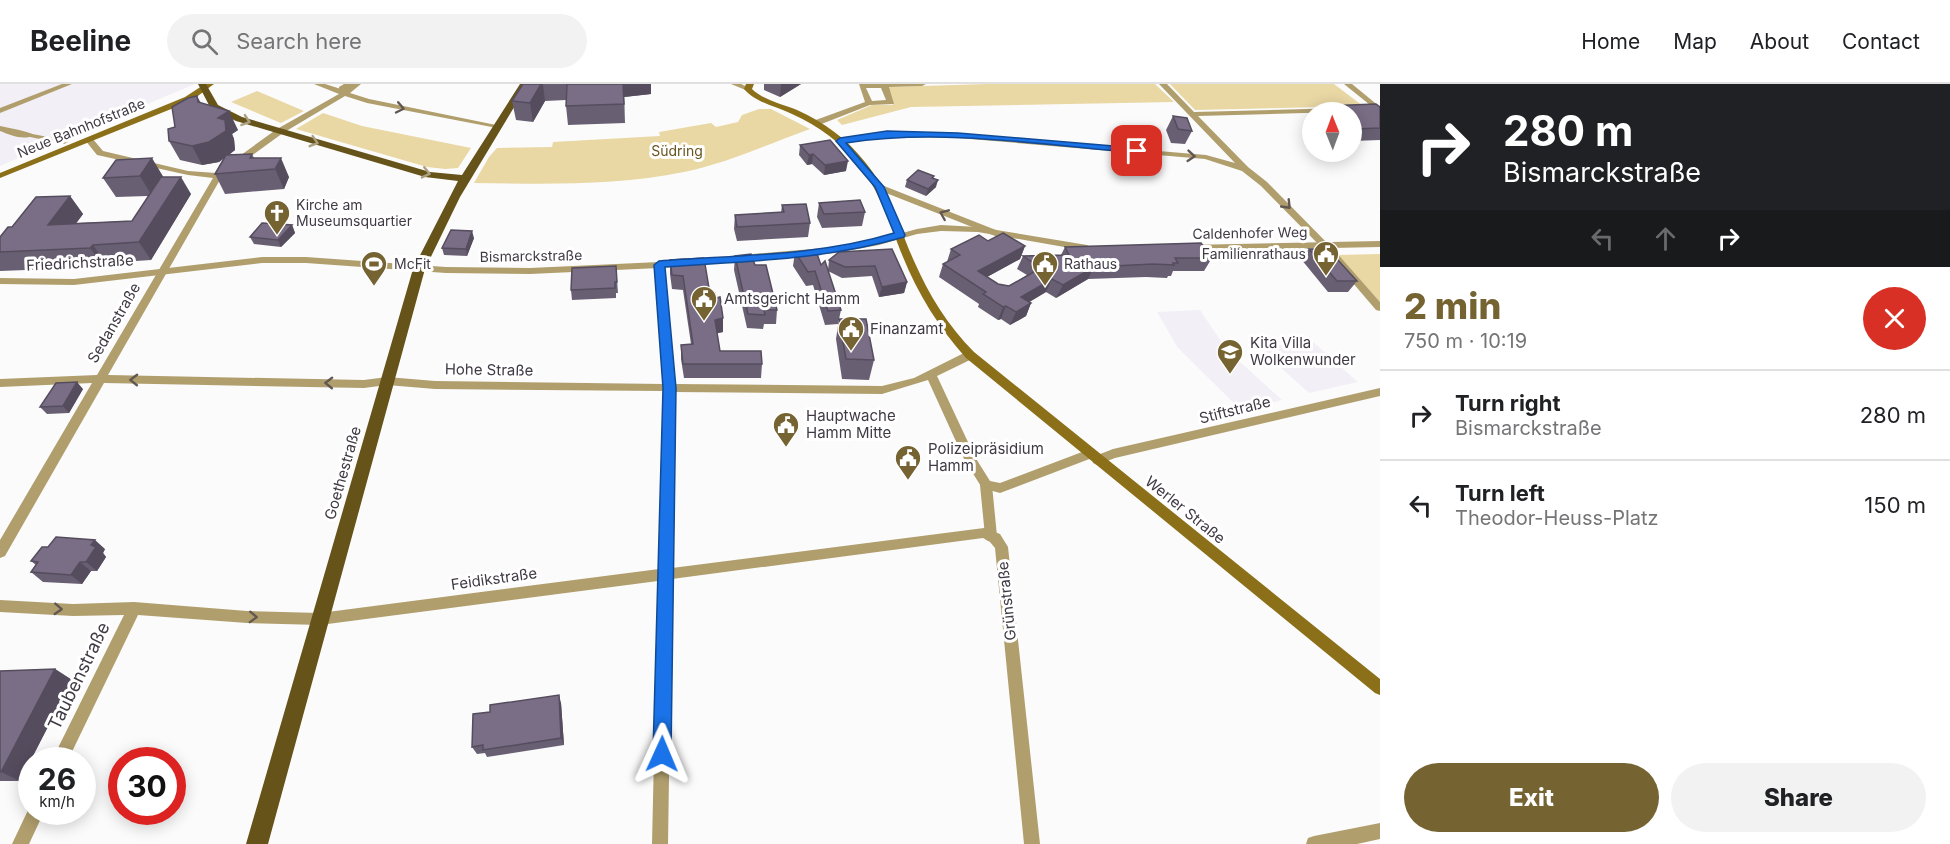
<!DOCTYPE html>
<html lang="en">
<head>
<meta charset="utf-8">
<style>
  :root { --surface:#fff; --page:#f2f2f2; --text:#202124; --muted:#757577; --line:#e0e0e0; --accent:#756331 }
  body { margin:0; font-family:Inter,sans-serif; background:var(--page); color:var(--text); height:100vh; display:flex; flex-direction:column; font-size:22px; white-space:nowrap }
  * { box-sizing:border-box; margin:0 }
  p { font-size:20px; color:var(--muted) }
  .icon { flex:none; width:33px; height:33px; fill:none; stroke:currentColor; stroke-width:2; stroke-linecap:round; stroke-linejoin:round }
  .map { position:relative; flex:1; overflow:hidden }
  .panel { display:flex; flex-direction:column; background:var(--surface); width:570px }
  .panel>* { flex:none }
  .top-card { background:#202124; color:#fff; overflow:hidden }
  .needle { width:39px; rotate:359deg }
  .fabs { position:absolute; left:1302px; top:18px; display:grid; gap:12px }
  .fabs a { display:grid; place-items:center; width:60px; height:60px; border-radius:50%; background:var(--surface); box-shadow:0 3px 15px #0003; font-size:30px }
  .speed { position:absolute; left:18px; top:663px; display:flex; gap:12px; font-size:30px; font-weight:700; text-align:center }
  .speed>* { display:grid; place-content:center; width:78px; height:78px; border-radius:50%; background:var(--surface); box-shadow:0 3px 15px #0003; line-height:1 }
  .speed small { font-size:15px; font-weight:400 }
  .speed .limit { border:9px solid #d22; background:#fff; color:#111 }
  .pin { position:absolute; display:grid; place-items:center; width:51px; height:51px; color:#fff; margin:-26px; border-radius:12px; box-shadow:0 3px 9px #0006 }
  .me { position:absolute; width:66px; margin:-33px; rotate:1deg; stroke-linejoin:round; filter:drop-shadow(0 0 4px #0008) }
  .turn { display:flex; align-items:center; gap:21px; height:126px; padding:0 24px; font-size:27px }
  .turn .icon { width:78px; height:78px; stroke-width:2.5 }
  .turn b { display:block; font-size:42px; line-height:51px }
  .lanes { display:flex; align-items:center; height:57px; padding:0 24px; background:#0003; justify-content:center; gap:30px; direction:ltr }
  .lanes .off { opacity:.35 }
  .round { display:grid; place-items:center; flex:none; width:63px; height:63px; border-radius:32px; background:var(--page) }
  .summary { display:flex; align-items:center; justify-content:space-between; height:102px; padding:0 24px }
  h1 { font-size:36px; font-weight:800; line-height:45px; color:var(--accent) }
  .cta { display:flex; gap:12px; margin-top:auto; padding:12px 24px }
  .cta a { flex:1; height:69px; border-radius:36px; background:var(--accent); color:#fff; font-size:24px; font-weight:800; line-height:69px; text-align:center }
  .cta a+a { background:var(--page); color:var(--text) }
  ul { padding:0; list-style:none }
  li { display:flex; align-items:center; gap:18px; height:90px; padding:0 24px; border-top:2px solid var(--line) }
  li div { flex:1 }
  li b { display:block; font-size:22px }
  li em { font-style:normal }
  header { display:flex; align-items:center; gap:36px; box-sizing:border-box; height:84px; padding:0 30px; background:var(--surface); border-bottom:2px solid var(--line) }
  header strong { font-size:28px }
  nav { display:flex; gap:33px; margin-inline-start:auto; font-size:21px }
  .search { width:420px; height:54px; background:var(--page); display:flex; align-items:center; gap:15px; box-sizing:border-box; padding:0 21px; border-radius:33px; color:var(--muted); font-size:22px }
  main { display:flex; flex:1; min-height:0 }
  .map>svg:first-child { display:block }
</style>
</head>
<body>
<header>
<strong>Beeline</strong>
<div class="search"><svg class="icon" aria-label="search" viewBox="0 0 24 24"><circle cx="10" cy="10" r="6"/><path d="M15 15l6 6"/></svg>Search here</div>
<nav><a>Home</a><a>Map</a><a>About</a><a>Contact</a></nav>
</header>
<main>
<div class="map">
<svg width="1380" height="760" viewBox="0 0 1380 760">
  <rect width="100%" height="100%" fill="#fbfbfb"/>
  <!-- built -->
  <g fill="#f2eff6">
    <polygon points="0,0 195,0 0,82"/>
    <polygon points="1200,226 1227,266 1282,316 1241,326 1178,264 1157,228"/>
    <polygon points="1312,257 1358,298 1309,309 1259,264"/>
  </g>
  <!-- green -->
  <g fill="#e9d7a4">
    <polygon points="987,0 1155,0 1174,18 911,23 842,41 837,36 872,21 893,21 888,5 890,3"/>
    <polygon points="1170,0 1334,0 1363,22 1195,26"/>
    <polygon points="257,7 304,27 281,39 231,18"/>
    <path d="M759 25H771L810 45C768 60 728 79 684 88 615 102 544 100 474 99L489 73 497 64 552 63 553 58 660 52 659 48 711 39 716 43 738 38 742 31Z"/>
    <polygon points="323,29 362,42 471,64 458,84 445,85 427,83 296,45"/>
    <polygon points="1380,170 1380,218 1338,171"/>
  </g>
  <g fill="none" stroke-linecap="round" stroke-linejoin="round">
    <!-- pedestrian -->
    <g fill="#b09e6d" fill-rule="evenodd">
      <polygon points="62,0 72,0 0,29 0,24"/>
      <polygon points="344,0 353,0 345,7 339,7 339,3"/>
      <polygon points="731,0 741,0 752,5 748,7"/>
      <path d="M0 42C9 44 28 47 34 51 24 57 10 51 0 47Z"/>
      <polygon points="986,396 990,398 992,401 997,452 996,456 991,457 986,456 985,452 980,401 982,398"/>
    </g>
    <!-- minor -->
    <g fill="#b09e6d" fill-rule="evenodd">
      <polygon points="314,0 325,0 344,6 352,0 361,0 350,9 369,15 501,42 497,44 367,19 345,12 283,49 221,94 108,291 364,296 387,293 435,297 663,300 654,181 659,178 664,181 674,300 882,302 914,294 966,268 974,268 975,271 974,274 937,292 975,373 990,397 1000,399 1090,365 1094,367 1095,372 1113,365 1380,304 1380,312 1115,374 1097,381 1093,379 1092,374 1000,409 982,404 964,375 928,296 882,310 674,308 672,484 984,444 1000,450 1008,463 1040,760 1024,760 995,464 990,458 983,454 672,495 668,760 652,760 658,497 320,541 247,539 138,531 68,676 52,676 124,531 73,532 0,528 0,516 73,520 134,518 247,527 320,529 659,485 663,307 435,305 387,301 364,304 104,299 5,472 0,474 0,456 92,299 0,303 0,295 97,291 213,94 188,91 97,71 85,56 92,54 103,67 188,87 216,89 277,45 339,10"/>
      <path d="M859 0H926L922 2 889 3 894 20 870 21 819 41H813V37L865 18ZM866 4H881L886 16 872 17Z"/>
      <polygon points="1159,0 1167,0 1194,28 1343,24 1343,28 1340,28 1198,32 1248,83 1267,98 1335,167 1380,218 1380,227 1376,226 1329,171 1261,102 1242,87 1205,75 958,54 887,52 840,59 836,57 840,55 887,48 958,50 1206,71 1235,79"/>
      <polygon points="27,49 64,56 68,58 64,60 30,53 27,53"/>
      <polygon points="879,100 1001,148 1003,150 998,153 995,152 876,105 875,103"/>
      <polygon points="30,722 32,728 44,728 29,760 12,760"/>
      <polygon points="1380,739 1380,755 1357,760 1306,760 1308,754 1314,752"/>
    </g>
    <!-- tertiary -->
    <g fill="#b09e6d" fill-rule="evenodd">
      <polygon points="1344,0 1352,0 1380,23 1380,29"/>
      <polygon points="941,141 978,143 1087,161 1092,164 1087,167 978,148 941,147 917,150 879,161 835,169 659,184 530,190 446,189 306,179 262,179 74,201 0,200 0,194 74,195 262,173 306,173 446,183 530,184 659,178 835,163 877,156 917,145"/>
      <polygon points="1380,157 1380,163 1188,167 1183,164 1188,161"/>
    </g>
    <!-- secondary -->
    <g fill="#8c7019" fill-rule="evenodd">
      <polygon points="205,0 214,0 191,17 0,94 0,89 185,13"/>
      <path d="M746 0H754L752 5C763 16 782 20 797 26 824 38 847 55 865 78 889 107 899 143 914 177 929 211 948 242 974 268L1380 595V611L1375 609 966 274C939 244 918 210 903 173 891 143 881 109 860 83 842 59 819 42 792 30 776 22 756 19 744 5Z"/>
    </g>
    <!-- primary -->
    <polygon fill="#665319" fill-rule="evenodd" points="198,0 206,0 218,21 242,33 430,88 462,91 520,0 528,0 460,113 425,185 268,760 246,760 413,185 458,97 425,93 236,37 211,25"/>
  </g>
  <!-- wall -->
  <g fill="#695f73">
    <polygon points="523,0 651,0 651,10 624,13 625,39 568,41 566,22 566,16 545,17 533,38 516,36 512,17"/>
    <polygon points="764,0 801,0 780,13 764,6"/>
    <polygon points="197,12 201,19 238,46 232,50 234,55 235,66 229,71 252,70 254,74 289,93 284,105 225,110 215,90 224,74 219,78 202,81 180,76 169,57 175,43"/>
    <polygon points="1326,22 1380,23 1380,56 1352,57 1352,28 1322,28"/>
    <polygon points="1173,32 1192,47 1185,60 1171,59 1166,46"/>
    <polygon points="800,61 846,87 824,91 812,80 807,81 799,71"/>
    <polygon points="116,76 164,93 191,110 151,176 106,179 104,183 0,187 0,153 12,143 70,112 83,130 76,139 132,137 148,112 116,113 103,94"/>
    <polygon points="934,92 933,94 936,103 926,112 905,103 907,96"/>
    <polygon points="819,119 865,128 862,142 822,144 817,133"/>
    <polygon points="782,121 810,139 808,153 737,157 734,145 735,131 781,129"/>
    <polygon points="292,141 295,149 281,163 254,160 250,153"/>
    <polygon points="474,154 467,172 444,171 442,164"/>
    <polygon points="988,157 1025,162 1020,175 987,193 998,200 1009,202 1027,191 1017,185 1023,172 1061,171 1065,163 1212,174 1204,187 1173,187 1171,192 1168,192 1167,194 1146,193 1088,195 1056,214 1046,208 1029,218 1031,219 1026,232 1010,241 1001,235 998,236 978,223 979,220 939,193 943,180 947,178 951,165"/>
    <polygon points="892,165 907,198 904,209 879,213 872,192 842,194 828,187 841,226 838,240 825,241 813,201 806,202 793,182 795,168 828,186 829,176"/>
    <polygon points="1309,165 1357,197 1348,208 1328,208 1301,175"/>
    <polygon points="735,172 755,181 777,226 776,240 764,240 763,245 747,244 734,186"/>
    <polygon points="670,176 716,214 723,234 723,248 717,249 720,267 762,280 761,294 684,294 681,275 681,261 691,260 683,206 672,205 670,190"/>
    <polygon points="616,182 618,209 616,209 616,214 572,216 571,206"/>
    <polygon points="839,235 874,276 869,296 842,295 836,255"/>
    <polygon points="83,305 69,329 47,330 40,323"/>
    <polygon points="105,465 103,469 106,473 97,487 91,487 82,500 43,498 31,488 36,481 31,477"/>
    <polygon points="55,585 72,596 20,697 0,697 0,587"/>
    <polygon points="561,619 564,661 487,673 485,669 477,670 472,663"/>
  </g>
  <!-- shaded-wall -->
  <g fill="#554d5e">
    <polygon points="541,0 543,0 545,17 533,38 530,19"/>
    <polygon points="623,0 651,0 651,10 624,13 625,39"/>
    <polygon points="781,0 801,0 780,13"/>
    <polygon points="229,27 238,46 232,50 234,55 235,66 219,78 202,81 192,62 218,34"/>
    <polygon points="813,70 812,80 807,81 809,71"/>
    <polygon points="152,74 164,94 152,112 140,92"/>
    <polygon points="281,74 289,93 284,105 275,85"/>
    <polygon points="848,77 846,87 824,91 825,81"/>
    <polygon points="181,93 191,110 151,176 139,158"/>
    <polygon points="938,96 936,103 926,112 928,105"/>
    <polygon points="70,112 83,130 62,159 48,141"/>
    <polygon points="292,141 295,149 281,163 278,156"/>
    <polygon points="472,147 474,154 467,172 466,165"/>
    <polygon points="93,161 106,179 104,183 90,164"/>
    <polygon points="1025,162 1020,175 974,200 978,187"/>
    <polygon points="1094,183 1088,195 1056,214 1063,201"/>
    <polygon points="1052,195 1046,208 1016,226 1021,213"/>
    <polygon points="907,198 904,209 879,213 882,203"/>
    <polygon points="1031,219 1026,232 1010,241 1016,228"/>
    <polygon points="1006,222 1001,235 998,236 1003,223"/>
    <polygon points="723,234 723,248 714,250 715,236"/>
    <polygon points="77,298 83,305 69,329 63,322"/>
    <polygon points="95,456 105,465 103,469 106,473 97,487 86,478 91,461"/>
    <polygon points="80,478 91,487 82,500 71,491"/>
    <polygon points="55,585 72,596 20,697 1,688"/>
    <polygon points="559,611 561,619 564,661 561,654"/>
  </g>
  <!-- building -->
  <g fill="#7a6e86" stroke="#554d5e" stroke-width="1.5">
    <polygon points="523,0 541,0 530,19 512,17"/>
    <polygon points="567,0 623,0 624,20 566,22"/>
    <polygon points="197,12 198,18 229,27 218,34 225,36 226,47 209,58 192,62 169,57 168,45 175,43 172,23 188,14"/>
    <polygon points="1376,20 1380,23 1380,44 1355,45 1352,42 1352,28 1335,28 1326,22"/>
    <polygon points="1173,32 1187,34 1192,47 1178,45"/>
    <polygon points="830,56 848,77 825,81 813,70 809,71 800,61"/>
    <polygon points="252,70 250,74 281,74 275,85 215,90 226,71"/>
    <polygon points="152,74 140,92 103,94 116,76"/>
    <polygon points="918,86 934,92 932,94 938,96 928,105 907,96"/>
    <polygon points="161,93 181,93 139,158 93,161 90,164 0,168 0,153 8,143 12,143 36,113 70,112 48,141 132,137"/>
    <polygon points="860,116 865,128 824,130 819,119"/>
    <polygon points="806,120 810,139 737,143 735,131 784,128 782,121"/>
    <polygon points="262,139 292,141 278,156 250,153"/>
    <polygon points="451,146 472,147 466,165 442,164"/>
    <polygon points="1003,149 1025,162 978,187 998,200 1009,202 1041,184 1023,172 1069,171 1065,163 1201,159 1212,174 1175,174 1178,179 1173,179 1174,181 1153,180 1094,183 1063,201 1052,195 1021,213 1031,219 1016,228 1006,222 1003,223 983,210 986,208 943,180 960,171 951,165 979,151 988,157"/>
    <polygon points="892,165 907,198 882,203 875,182 845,183 829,176 839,168"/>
    <polygon points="1309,165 1328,165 1357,197 1337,197"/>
    <polygon points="816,167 821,181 825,177 841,226 828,227 815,187 808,188 795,168"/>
    <polygon points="751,170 755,181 766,181 777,226 764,226 765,231 748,230 735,172"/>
    <polygon points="704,174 710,210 715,209 716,214 720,213 723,234 715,236 720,267 761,267 762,280 683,280 681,261 693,260 683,192 672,191 670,176"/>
    <polygon points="616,182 617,198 615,198 615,204 571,206 572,184"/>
    <polygon points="839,235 866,235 874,276 846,275"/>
    <polygon points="77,298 63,322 40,323 56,299"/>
    <polygon points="56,453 95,456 91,461 96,463 86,478 80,478 71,491 31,488 38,478 31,477 42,463 48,463"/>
    <polygon points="55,585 1,688 0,688 0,587"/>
    <polygon points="559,611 561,654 483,666 483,661 472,663 473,630 490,628 490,621"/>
  </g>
  <!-- one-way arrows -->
  <defs><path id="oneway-chevron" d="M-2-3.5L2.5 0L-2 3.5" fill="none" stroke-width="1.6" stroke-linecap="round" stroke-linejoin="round" transform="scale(1.5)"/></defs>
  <g stroke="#625851">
    <use href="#oneway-chevron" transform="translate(400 24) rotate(12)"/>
    <use href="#oneway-chevron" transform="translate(1191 72) rotate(5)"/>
    <use href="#oneway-chevron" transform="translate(1287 121) rotate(46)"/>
    <use href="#oneway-chevron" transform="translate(944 130) rotate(-157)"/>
    <use href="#oneway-chevron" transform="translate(134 296) rotate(-179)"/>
    <use href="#oneway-chevron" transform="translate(329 299) rotate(-179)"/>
    <use href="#oneway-chevron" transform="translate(58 525) rotate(3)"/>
    <use href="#oneway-chevron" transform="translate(253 533) rotate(2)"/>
  </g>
  <g stroke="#aba080">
    <use href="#oneway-chevron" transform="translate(246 37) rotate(19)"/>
    <use href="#oneway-chevron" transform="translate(314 58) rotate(17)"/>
    <use href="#oneway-chevron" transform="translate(426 89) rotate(13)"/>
  </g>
  <!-- route -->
  <path fill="#1a73e8" stroke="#114b97" stroke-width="1.5" d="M887 47 958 49 1137 64 1142 67 1137 69C1042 61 942 44 846 59L884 103 905 151 904 153C826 176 745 177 665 183L676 304 671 670 668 676 662 679 655 676 653 670 663 304 654 181 659 177C737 171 819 172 894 149L875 103 836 57 840 54Z"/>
  <!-- icons -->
  <defs>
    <g id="church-pin" transform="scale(1.35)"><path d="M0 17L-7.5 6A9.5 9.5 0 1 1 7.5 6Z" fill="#756331" stroke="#fff"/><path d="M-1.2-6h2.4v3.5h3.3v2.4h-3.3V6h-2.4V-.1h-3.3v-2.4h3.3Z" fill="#fff"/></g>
    <g id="civic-pin" transform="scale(1.35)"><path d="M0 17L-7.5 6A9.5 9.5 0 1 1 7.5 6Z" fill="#756331" stroke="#fff"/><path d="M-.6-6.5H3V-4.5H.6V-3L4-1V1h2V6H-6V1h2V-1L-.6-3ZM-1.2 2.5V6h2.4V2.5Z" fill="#fff"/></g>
    <g id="stadium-pin" transform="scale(1.35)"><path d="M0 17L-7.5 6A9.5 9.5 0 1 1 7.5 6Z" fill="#756331" stroke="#fff"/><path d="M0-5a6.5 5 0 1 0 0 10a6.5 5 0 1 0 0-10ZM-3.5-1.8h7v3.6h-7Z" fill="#fff"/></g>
    <g id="school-pin" transform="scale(1.35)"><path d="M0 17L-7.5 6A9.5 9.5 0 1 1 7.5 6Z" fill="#756331" stroke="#fff"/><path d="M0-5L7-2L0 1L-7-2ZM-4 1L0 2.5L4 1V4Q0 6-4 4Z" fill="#fff"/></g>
  </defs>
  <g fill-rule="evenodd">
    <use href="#church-pin" x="277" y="129"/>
    <use href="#civic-pin" x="1326" y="170"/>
    <use href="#stadium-pin" x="374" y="180"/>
    <use href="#civic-pin" x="1045" y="180"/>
    <use href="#civic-pin" x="704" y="215"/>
    <use href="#civic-pin" x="851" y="245"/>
    <use href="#school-pin" x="1230" y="268"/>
    <use href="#civic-pin" x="786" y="341"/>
    <use href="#civic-pin" x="908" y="374"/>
  </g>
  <g text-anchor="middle" stroke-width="6" stroke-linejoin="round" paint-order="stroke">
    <!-- far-street labels -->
    <g font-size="14" fill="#403a45" stroke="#fff">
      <text transform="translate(81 44) rotate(-22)" y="5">Neue Bahnhofstraße</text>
      <text transform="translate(1250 149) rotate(-1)" y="5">Caldenhofer Weg</text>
      <text transform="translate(531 172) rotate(-1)" y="5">Bismarckstraße</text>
    </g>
    <!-- far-park labels -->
    <g font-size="14" fill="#66541e" stroke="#fff">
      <text x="677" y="72">Südring</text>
    </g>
    <!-- far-poi labels -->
    <g font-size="14" fill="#403a45" stroke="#fff" text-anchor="start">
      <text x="296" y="126">Kirche am<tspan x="296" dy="16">Museumsquartier</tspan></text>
      <text x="1306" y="175" text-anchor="end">Familienrathaus</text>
      <text x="394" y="185">McFit</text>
      <text x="1064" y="185">Rathaus</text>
    </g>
    <!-- street labels -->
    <g font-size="15" fill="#403a45" stroke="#fff">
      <text transform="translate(80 179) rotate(-3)" y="5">Friedrichstraße</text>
      <text transform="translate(114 239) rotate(-60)" y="5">Sedanstraße</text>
      <text transform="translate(489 286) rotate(1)" y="5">Hohe Straße</text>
      <text transform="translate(1235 326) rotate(-14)" y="5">Stiftstraße</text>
      <text transform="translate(343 389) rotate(-74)" y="5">Goethestraße</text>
      <text transform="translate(1185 426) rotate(39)" y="5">Werler Straße</text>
      <text transform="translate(494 495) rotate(-8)" y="5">Feidikstraße</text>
      <text transform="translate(1007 517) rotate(-96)" y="5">Grünstraße</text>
    </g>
    <!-- poi labels -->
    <g font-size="15" fill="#403a45" stroke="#fff" text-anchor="start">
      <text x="724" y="220">Amtsgericht Hamm</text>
      <text x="870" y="250">Finanzamt</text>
      <text x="1250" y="264">Kita Villa<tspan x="1250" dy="17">Wolkenwunder</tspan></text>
      <text x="806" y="337">Hauptwache<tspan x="806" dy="17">Hamm Mitte</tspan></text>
      <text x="928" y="370">Polizeipräsidium<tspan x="928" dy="17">Hamm</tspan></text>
    </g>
    <!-- near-street labels -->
    <g font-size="18" fill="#403a45" stroke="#fff">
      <text transform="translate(79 592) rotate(-64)" y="6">Taubenstraße</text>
    </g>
  </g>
</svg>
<div class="fabs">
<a><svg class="needle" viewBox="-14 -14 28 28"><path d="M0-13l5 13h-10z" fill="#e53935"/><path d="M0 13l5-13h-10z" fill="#757577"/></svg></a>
</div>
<div class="speed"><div>26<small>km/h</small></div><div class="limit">30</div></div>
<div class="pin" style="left:1137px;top:67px;background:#d93025"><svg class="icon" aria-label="arrive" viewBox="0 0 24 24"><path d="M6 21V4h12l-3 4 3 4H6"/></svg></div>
<svg class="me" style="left:662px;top:670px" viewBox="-20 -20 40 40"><path d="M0-17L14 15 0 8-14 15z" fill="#1a73e8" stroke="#fff" stroke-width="4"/></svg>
</div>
<section class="panel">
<div class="top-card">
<div class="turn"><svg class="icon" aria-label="right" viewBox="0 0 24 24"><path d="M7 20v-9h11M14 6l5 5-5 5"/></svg><div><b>280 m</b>Bismarckstraße</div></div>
<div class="lanes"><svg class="icon off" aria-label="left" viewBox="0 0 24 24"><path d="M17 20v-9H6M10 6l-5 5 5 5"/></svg><svg class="icon off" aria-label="ahead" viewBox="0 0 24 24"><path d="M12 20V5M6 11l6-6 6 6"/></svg><svg class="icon" aria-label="right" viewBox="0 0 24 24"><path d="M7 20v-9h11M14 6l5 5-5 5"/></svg></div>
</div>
<div class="summary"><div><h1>2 min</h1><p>750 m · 10:19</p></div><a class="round" style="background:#d93025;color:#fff"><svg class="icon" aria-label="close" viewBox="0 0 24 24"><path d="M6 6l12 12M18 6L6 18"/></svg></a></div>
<ul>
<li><svg class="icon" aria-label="right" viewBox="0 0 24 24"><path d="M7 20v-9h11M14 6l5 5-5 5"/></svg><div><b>Turn right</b><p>Bismarckstraße</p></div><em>280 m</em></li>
<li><svg class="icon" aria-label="left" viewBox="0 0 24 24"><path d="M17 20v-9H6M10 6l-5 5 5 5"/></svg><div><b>Turn left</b><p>Theodor-Heuss-Platz</p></div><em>150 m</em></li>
</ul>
<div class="cta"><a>Exit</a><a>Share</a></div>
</section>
</main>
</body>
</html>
